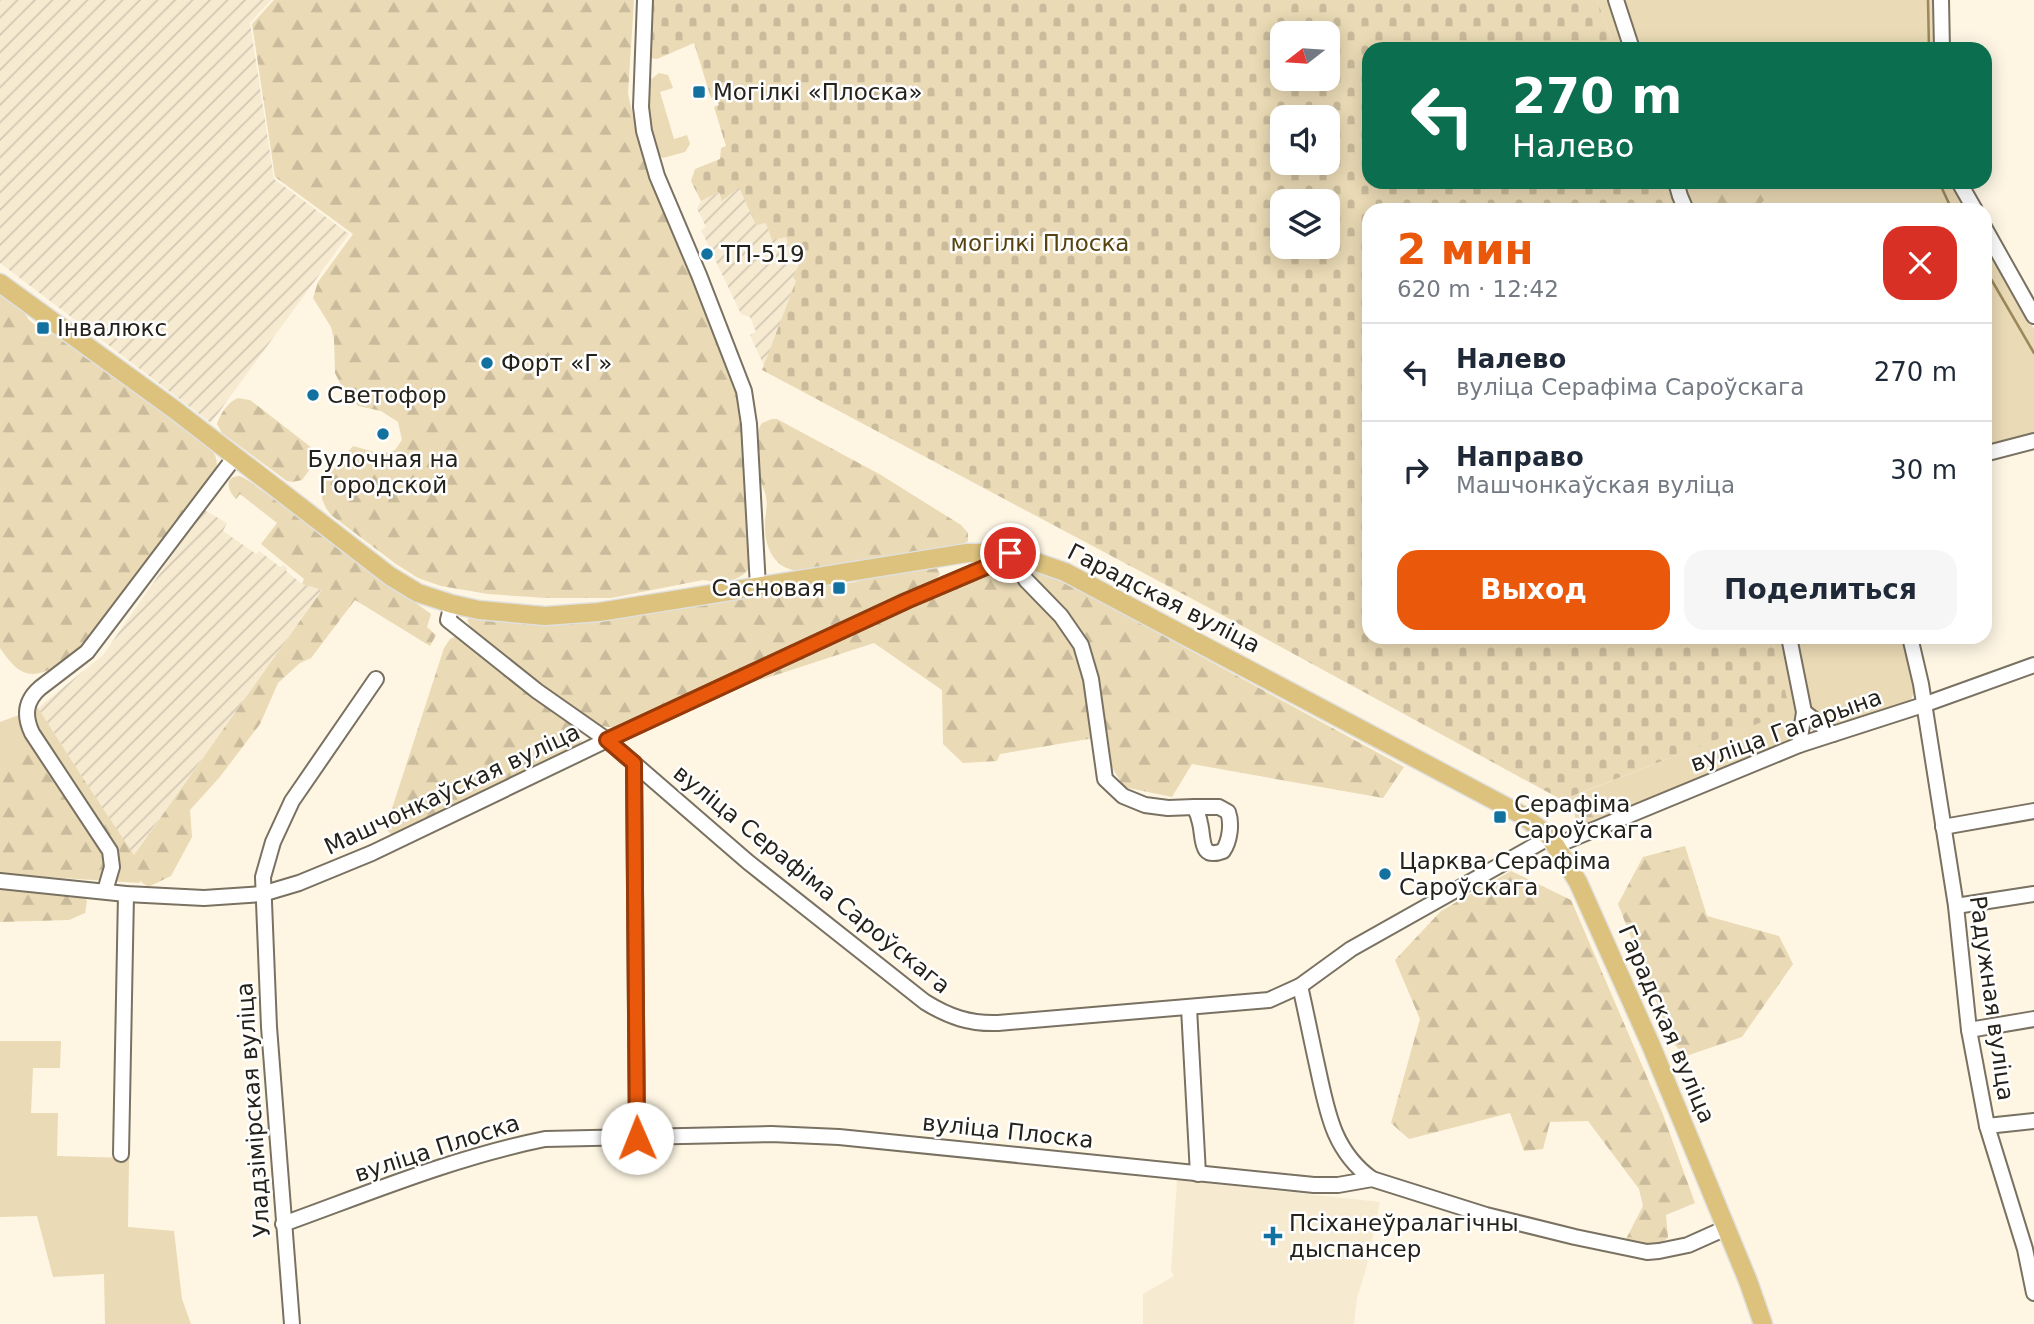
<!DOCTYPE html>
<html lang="ru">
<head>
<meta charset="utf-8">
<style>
  :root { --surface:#fff; --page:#f6f6f7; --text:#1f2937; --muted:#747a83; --line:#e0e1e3; --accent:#ea580c }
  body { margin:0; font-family:"DejaVu Sans",sans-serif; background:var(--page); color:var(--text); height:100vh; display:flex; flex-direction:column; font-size:26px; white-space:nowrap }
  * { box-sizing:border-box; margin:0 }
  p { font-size:23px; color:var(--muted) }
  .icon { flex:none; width:38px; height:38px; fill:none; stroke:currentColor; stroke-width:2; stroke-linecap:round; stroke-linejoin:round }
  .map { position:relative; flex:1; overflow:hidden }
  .side { position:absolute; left:1362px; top:203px; width:630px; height:441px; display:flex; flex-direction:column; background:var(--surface); border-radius:21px; box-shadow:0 4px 18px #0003 }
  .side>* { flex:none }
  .guide { position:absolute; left:1362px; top:42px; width:630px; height:147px; border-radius:21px; box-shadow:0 4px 18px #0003; background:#0b6e4f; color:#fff; overflow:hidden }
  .needle { width:46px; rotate:253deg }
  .fabs { position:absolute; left:1270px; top:21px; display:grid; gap:14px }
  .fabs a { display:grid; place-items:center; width:70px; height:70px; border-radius:14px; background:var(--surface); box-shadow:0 4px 18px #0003; font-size:35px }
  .pin { position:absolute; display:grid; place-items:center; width:60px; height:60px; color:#fff; margin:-30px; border:4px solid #fff; border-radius:50%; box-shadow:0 2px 7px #0007 }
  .me { position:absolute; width:77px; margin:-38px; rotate:359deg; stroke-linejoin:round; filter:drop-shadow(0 0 5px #0008) }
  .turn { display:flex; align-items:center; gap:24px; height:147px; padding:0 35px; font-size:32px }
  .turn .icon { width:91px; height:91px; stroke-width:2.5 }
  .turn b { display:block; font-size:49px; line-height:60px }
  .round { display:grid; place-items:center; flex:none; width:74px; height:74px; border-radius:21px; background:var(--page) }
  .summary { display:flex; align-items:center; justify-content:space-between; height:119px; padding:0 35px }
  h1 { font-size:42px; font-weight:600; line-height:52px; color:var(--accent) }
  .primary-button { display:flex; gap:14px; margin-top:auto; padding:14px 35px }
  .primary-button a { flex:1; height:80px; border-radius:21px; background:var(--accent); color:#fff; font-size:28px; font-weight:600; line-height:80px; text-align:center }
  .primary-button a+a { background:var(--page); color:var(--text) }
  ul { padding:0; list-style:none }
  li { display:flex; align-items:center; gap:21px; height:98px; padding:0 35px; border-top:2px solid var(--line) }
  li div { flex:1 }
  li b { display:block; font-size:26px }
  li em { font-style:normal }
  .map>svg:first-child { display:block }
</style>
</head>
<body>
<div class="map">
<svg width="2034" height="1324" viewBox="0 0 2034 1324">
  <defs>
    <pattern id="industrial-furrows" width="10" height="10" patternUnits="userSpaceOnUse" patternTransform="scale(1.75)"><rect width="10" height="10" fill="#f6ead1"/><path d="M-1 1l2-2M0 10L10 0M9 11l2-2" fill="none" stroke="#d3c8b3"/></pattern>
    <pattern id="forest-firs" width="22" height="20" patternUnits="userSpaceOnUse" patternTransform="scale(1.75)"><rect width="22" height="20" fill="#eadab5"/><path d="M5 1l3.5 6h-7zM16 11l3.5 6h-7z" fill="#c9bb9b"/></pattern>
    <pattern id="cemetery-stones" width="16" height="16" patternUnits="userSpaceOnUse" patternTransform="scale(1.75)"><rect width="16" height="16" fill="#eadab5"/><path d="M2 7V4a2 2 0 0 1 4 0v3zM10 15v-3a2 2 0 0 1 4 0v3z" fill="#c9bb9b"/></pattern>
  </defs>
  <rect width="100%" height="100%" fill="#fef6e3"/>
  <!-- built -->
  <polygon fill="#f6ead1" points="1177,1180 1380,1202 1366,1269 1357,1298 1354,1324 1143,1324 1143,1294 1174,1276 1171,1271"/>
  <!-- industrial -->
  <g fill="url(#industrial-furrows)">
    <polygon points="0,0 271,0 250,23 274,179 349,234 211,423 0,263"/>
    <polygon points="739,186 756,224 766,223 786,237 789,247 799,264 793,277 796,281 764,366 750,335 756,332 750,317 741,314 729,289 701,230 706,227 697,209 701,201 719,192 722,200"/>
    <polygon points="204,510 227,523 223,531 256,554 259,551 280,567 283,565 287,568 286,571 302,584 322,590 133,856 38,708 103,655"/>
  </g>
  <!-- green -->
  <g fill="#eadab5">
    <polygon points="1597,0 1611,0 1627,49 1615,49"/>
    <polygon points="1620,0 1935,0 1935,49 1637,49"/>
    <polygon points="659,73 668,75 673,88 660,92 674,139 687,135 690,144 685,152 663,158 657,154 648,119 649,81"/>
    <polygon points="1684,182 1949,182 1965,210 1692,210"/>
    <polygon points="1984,244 2034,329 2034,436 1984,448"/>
    <path d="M1772 637H1785C1791 668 1809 711 1791 740L1590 824H1580L1575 818V811L1563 800 1789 711Z"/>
    <polygon points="1795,637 1904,637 1915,689 1911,700 1836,727 1824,724 1812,713"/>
    <polygon points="38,708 133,856 140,883 0,874 0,722"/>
    <polygon points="0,1041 61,1041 60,1068 33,1068 31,1113 58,1113 57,1156 129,1158 128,1227 174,1231 182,1299 191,1324 105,1324 104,1274 53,1277 37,1216 0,1217"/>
  </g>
  <!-- forest -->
  <g fill="url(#forest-firs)">
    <path d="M274 0H634L628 94 640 145 660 199 725 356 738 396 742 418 751 564C743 583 721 583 703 580L611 598H546L488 594 441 586 418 578 396 564 331 515 326 508 322 499V488L326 478 353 446 382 454 395 450 402 440 398 422 381 411 358 406 341 385 335 373 334 339 331 327 313 298 318 282 353 234 275 177 252 24Z"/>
    <polygon points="1661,182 1777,182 1761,204 1674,210 1671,210"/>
    <path d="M0 295 22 309 29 320 45 333 61 336 208 446C216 454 219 461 215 472L91 637C82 648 73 656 61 663 31 682 19 676 0 648Z"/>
    <path d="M238 398 250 400 312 448 315 452 316 461 302 480 292 482 287 481 222 433 217 424C220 414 228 402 238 398Z"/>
    <path d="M772 419H777L881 475 961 525 968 533V541L960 546 800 571C775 570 764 548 765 524 765 515 768 507 766 497 765 490 761 484 759 477 755 463 754 434 762 423Z"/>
    <path d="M240 476 249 481 431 614 427 627 436 635 430 646 355 600 311 658 300 663 278 683 260 724 219 778 190 810 192 837 171 876 148 887 136 878 79 786 84 780 134 855 322 590 302 584 304 579 261 544 277 523 240 494 236 499C227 490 224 476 240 476Z"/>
    <polygon points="936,566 940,574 934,581 616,728 595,725 534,680 472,630 467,620 473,615 536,620 811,583 830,586 856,582 875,574"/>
    <path d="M1027 570 1054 577 1070 585 1404 767 1383 798 1192 764 1172 797 1124 787 1094 738 1000 754 997 761 963 763 943 744 942 690 874 643 757 681 947 589C973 579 998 572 1027 570Z"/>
    <path d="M455 637 461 638 573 725C580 732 584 737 580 747L394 835 391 834 387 830V824L444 648 450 639Z"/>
    <polygon points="16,750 24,751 34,757 77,812 107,859 106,871 102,875 96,877 0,870 0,753"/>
    <polygon points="1599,797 1613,800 1617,805 1618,812 1590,824 1580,824 1575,818 1575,811 1585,802"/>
    <polygon points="1685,846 1707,916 1779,936 1793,964 1742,1037 1686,1056 1672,1042 1618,904 1643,857"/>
    <polygon points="1511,871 1571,900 1662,1112 1695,1203 1666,1215 1668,1238 1651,1249 1626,1239 1643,1206 1639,1189 1588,1121 1550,1122 1543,1149 1524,1151 1510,1113 1409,1139 1391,1123 1420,1019 1395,960 1441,911"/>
    <polygon points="0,886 84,896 87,901 85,913 69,920 0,922"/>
  </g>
  <!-- cemetery -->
  <path fill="url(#cemetery-stones)" fill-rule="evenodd" d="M651 0H1597L1615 49H1368V182H1661L1671 210H1368V637H1772L1790 711 1562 800 1213 610 762 370 796 281 793 277 799 264 789 247 786 237 772 240 766 223 756 225 739 187 722 201 719 192 701 201 691 181 695 169 720 159 721 148 726 146 714 107 719 105 716 97 711 98 694 43 657 59 649 58ZM1283 33H1328V79H1283ZM1283 117H1328V163H1283ZM1283 201H1328V247H1283Z"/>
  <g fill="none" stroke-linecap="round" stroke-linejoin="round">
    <!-- stream -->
    <g stroke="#9b885b" stroke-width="2.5">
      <polyline points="1928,0 1929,49"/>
      <polyline points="1939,182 1952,210"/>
      <polyline points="1984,267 2034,353"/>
    </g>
    <!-- minor casing -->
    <g stroke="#797161" stroke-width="18">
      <g id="minor">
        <polyline points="645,0 641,107 644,131 657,176 699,275 744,391 749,424 758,587"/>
        <polyline points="1616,0 1632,49"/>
        <polyline points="1941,0 1942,49"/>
        <polyline points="1676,182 1680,196 1686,210"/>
        <polyline points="1959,182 1975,210"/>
        <polyline points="1984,227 2034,316"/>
        <polyline points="1984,454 2034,441"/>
        <path d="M452 604 448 620 537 691 607 740 748 862 925 1002C949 1017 970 1024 998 1023L1269 1000 1300 986 1351 949 1550 837"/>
        <polyline points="1789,637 1804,712 1799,745"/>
        <polyline points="1910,637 1921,684 1956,906 1969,1030 1987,1126 2025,1249 2034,1293"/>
        <polyline points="1804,712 1833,734"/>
        <polyline points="634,763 637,1138"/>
        <polyline points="1943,827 2034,811"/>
        <polyline points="1557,845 1799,745 1923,705 2034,665"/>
        <path d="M0 881 126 894 204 898 262 894 299 883 372 853 607 740 906 601 993 564 1010 553 1026 580 1061 616 1081 645 1091 679 1105 779 1123 796 1145 805 1168 808 1194 807C1197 812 1199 817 1200 823 1204 838 1199 860 1223 851 1230 841 1232 823 1228 812L1219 807H1194"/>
        <path d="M105 891 112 867 110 851 32 733C24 716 25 701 40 688L87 652 234 458"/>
        <polyline points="1956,906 2034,894"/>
        <path d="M1300 986C1306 1012 1311 1038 1317 1065 1327 1110 1332 1150 1372 1179"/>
        <polyline points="1189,1008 1198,1174"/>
        <polyline points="1969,1030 2034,1019"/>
        <polyline points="1987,1126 2034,1121"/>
        <polyline points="121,1154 126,894"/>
        <path d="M283 1224C369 1193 455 1157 545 1139L771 1134 839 1137 1314 1185H1338L1372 1179 1486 1215 1575 1237 1647 1252 1659 1251 1688 1245 1726 1228"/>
        <polyline points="292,1324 269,1027 263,877 273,842 292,801 376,679"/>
      </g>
    </g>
    <!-- major casing -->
    <g stroke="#e0e0df" stroke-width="21">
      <polyline id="major" points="0,283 175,410 390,576 418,593 452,604 479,610 545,616 599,612 967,553 1010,553 1065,572 1522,815 1550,837 1578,882 1650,1043 1748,1281 1763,1324"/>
    </g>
    <!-- minor -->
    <use href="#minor" stroke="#fff" stroke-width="14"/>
    <!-- major -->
    <use href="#major" stroke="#dcc27d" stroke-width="18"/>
  </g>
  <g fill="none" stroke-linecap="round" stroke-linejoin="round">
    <!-- route casing -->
    <g stroke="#983908" stroke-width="18">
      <polyline id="route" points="637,1138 634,763 607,740 906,601 993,564 1010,553"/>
    </g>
    <!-- route -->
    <use href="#route" stroke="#ea580c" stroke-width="12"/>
  </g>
  <!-- markers -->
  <g fill="#12719f" stroke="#fff" stroke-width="2.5">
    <rect x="692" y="85" width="14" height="14" rx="3.5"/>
    <circle cx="707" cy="254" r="7"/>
    <rect x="36" y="321" width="14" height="14" rx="3.5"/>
    <circle cx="487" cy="363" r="7"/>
    <circle cx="313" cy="395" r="7"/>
    <circle cx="383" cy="434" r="7"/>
    <rect x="832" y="581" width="14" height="14" rx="3.5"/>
    <rect x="1493" y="810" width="14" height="14" rx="3.5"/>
    <circle cx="1385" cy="874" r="7"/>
    <path d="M1269.5 1225.5h7v7h7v7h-7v7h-7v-7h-7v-7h7z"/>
  </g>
  <g text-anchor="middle" stroke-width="5" stroke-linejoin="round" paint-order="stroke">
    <!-- poi labels -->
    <g font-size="23" fill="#25221b" stroke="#fff" text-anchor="start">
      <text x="713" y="100">Могілкі «Плоска»</text>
      <text x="721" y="262">ТП-519</text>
      <text x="57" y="336">Інвалюкс</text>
      <text x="501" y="371">Форт «Г»</text>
      <text x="327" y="403">Светофор</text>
      <text x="383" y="467" text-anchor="middle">Булочная на<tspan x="383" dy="26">Городской</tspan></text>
      <text x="825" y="596" text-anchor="end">Сасновая</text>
      <text x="1514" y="812">Серафіма<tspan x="1514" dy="26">Сароўскага</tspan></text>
      <text x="1399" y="869">Царква Серафіма<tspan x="1399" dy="26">Сароўскага</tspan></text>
      <text x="1289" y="1231">Псіханеўралагічны<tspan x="1289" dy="26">дыспансер</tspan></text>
    </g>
    <!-- park labels -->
    <g font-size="23" fill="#564312" stroke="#fff">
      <text x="1040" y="251">могілкі Плоска</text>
    </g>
    <!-- street labels -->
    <g font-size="23" fill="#25221b" stroke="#fff">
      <text transform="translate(1164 598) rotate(27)" y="8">Гарадская вуліца</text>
      <text transform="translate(1786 730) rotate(-20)" y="8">вуліца Гагарына</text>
      <text transform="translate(452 789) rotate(-25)" y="8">Машчонкаўская вуліца</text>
      <text transform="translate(812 879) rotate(39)" y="8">вуліца Серафіма Сароўскага</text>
      <text transform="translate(1992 998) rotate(82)" y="8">Радужная вуліца</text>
      <text transform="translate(1667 1024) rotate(67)" y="8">Гарадская вуліца</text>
      <text transform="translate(253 1110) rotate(-94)" y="8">Уладзімірская вуліца</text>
      <text transform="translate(1008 1131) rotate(6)" y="8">вуліца Плоска</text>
      <text transform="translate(437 1148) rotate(-18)" y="8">вуліца Плоска</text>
    </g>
  </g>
</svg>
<div class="fabs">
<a><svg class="needle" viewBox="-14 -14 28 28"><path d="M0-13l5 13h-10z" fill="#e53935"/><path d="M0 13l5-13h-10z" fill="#747a83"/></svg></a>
<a><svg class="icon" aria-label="sound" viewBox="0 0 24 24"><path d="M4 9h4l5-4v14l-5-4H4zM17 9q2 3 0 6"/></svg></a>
<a><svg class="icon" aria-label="layers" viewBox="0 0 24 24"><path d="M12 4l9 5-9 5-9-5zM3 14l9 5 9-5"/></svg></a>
</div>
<div class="pin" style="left:1010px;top:553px;background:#d93025"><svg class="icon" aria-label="arrive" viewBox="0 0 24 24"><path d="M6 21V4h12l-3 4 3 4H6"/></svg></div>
<svg class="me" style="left:637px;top:1138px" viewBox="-20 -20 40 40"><circle r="19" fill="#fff"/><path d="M0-13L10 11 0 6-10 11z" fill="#ea580c"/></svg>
<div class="guide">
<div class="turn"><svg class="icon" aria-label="left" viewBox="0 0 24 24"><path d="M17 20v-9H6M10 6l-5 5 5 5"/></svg><div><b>270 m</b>Налево</div></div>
</div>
<section class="side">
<div class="summary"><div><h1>2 мин</h1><p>620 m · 12:42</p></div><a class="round" style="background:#d93025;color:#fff"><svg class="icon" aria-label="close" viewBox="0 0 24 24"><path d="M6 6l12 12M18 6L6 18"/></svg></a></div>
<ul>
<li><svg class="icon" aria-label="left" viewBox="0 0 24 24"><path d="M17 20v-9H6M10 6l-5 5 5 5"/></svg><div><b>Налево</b><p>вуліца Серафіма Сароўскага</p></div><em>270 m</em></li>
<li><svg class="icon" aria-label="right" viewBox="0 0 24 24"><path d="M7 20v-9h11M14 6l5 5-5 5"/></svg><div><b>Направо</b><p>Машчонкаўская вуліца</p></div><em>30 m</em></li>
</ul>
<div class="primary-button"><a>Выход</a><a>Поделиться</a></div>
</section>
</div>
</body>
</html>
